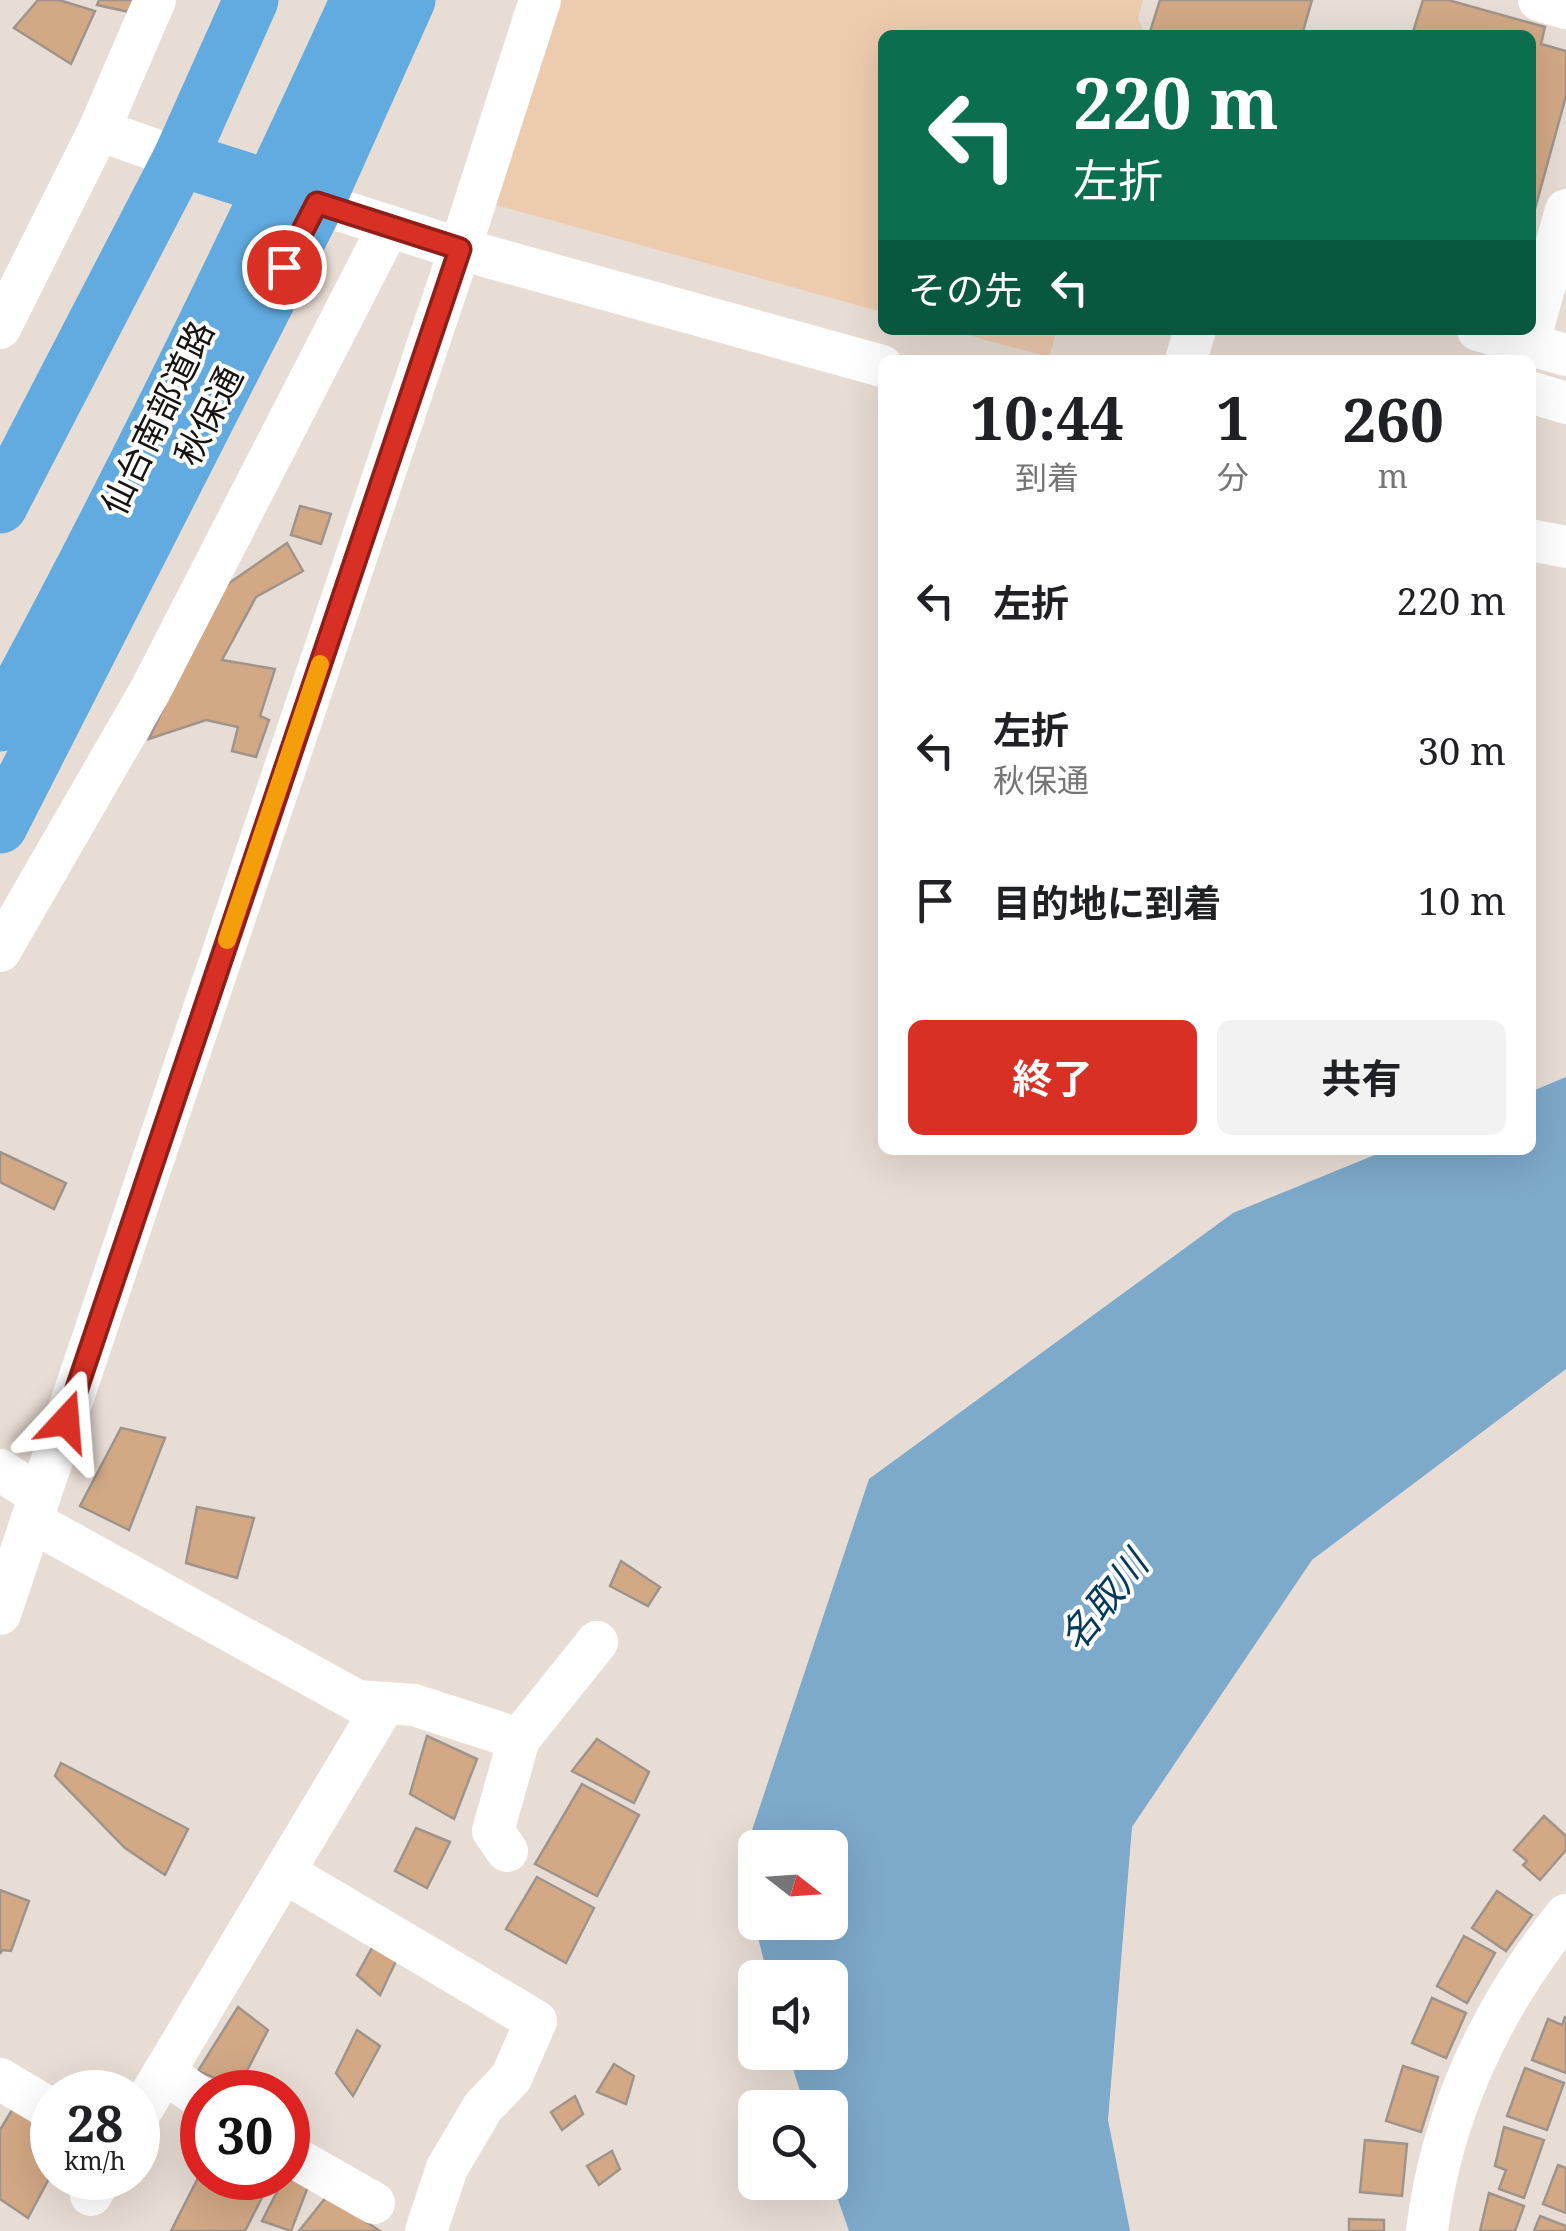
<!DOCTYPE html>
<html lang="ja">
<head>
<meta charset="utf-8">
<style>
  :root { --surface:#fff; --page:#f2f2f2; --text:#202124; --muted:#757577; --accent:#d93025 }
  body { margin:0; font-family:"Noto Serif","Noto Sans JP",serif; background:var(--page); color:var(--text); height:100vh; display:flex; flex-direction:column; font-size:38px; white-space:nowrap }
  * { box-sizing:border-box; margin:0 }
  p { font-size:32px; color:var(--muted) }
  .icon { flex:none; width:55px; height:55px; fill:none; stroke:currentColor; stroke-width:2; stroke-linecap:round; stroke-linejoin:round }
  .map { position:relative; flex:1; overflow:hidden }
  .sheet { position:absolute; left:878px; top:355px; width:658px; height:800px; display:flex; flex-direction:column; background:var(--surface); border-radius:15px; box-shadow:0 10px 40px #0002 }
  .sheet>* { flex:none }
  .hud { position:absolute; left:878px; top:30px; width:658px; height:305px; border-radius:15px; box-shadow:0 10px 40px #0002; background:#0b6e4f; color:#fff; overflow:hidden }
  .needle { width:65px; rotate:107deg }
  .tools { position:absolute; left:738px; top:1830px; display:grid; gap:20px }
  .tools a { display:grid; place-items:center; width:110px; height:110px; border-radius:15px; background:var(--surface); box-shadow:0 10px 40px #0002; font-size:50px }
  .speed { position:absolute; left:30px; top:2070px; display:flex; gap:20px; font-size:50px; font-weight:700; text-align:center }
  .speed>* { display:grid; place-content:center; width:130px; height:130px; border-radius:50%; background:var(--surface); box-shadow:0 10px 40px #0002; line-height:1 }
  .speed small { font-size:25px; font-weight:400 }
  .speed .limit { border:15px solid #d22; background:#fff; color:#111 }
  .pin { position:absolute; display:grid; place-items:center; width:85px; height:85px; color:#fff; margin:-42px; border:5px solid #fff; border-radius:50%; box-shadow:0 2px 10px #0007 }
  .me { position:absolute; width:110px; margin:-55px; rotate:19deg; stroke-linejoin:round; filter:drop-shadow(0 0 8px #0008) }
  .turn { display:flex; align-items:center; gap:35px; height:210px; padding:0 30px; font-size:45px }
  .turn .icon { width:130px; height:130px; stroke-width:2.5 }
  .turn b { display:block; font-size:70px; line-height:85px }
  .then { display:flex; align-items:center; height:95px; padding:0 30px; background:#0003; gap:20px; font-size:38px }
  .eta { display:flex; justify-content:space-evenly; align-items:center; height:170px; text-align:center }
  .eta b { font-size:60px; font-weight:700; line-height:70px }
  .button { display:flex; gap:20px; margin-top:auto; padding:20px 30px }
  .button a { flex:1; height:115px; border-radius:15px; background:var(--accent); color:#fff; font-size:40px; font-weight:700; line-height:115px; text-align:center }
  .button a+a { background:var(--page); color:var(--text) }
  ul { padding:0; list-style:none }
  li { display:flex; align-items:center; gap:30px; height:150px; padding:0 30px }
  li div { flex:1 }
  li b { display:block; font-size:38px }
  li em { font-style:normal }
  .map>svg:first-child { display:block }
</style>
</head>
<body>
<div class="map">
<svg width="1566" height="2231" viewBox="0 0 1566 2231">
  <rect width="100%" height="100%" fill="#e8ddd4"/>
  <!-- green -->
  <g fill="#edcbaf">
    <polygon points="554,0 1143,0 1138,19 1145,34 882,35 882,312 489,203"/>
    <polygon points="949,330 1057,330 1049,357"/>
  </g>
  <!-- water -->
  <path fill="#7da9cb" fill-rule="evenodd" d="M1566 1077V1369L1312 1560 1132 1827 1108 2120 1130 2231H849L830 2177V2108L805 2107 788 2053 830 2052V1978L768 1977 740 1866 869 1479 1233 1213 1387 1150H1530V1092ZM755 1848H830V1922H755Z"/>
  <!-- building -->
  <g fill="#d2a885" stroke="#9f948c" stroke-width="2.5">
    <polygon points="38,0 59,0 95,11 71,64 14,28"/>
    <polygon points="99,0 133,0 129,12 97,5"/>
    <polygon points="1160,0 1312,0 1302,35 1149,35"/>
    <polygon points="1423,0 1448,0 1545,27 1541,44 1566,51 1566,96 1530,227 1530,35 1412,35"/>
    <polygon points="300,506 331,514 321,544 291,535"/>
    <polygon points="287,543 303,571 256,597 222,660 275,669 260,716 269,720 256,757 232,751 238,727 206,720 149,739 219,590"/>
    <polygon points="0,1152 66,1183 54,1209 0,1182"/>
    <polygon points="121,1428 165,1438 129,1530 80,1506"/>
    <polygon points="197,1507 254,1518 237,1578 186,1563"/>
    <polygon points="621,1561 660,1587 648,1606 610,1586"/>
    <polygon points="427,1736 477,1759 454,1819 410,1794"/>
    <polygon points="597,1739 649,1772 634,1803 572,1771"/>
    <polygon points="61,1763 188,1829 165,1875 125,1848 55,1776"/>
    <polygon points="582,1784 639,1815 597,1896 535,1864"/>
    <polygon points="1544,1816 1566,1836 1566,1850 1540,1880 1523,1865 1527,1861 1514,1850"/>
    <polygon points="416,1828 450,1842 427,1888 395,1871"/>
    <polygon points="537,1877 594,1908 566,1963 506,1929"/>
    <polygon points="0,1890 29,1901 11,1951 2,1950 0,1954"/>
    <polygon points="1497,1891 1532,1915 1506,1951 1472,1928"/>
    <polygon points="1464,1936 1495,1953 1467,2003 1437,1986"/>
    <polygon points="373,1946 398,1957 380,1995 357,1975"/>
    <polygon points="1432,1998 1466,2013 1446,2058 1412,2043"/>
    <polygon points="238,2007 268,2030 238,2088 198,2071"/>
    <polygon points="1565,2017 1566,2017 1566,2073 1532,2060 1548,2019 1562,2025"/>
    <polygon points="357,2030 380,2046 353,2096 336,2073"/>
    <polygon points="614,2064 634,2076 626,2104 597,2092"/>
    <polygon points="1403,2066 1438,2077 1421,2132 1386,2121"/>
    <polygon points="1525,2068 1564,2083 1547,2130 1507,2116"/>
    <polygon points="575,2096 583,2114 562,2130 551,2112"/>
    <polygon points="17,2102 52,2131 52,2173 28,2218 0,2199 0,2130"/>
    <polygon points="1504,2127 1544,2140 1524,2198 1499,2189 1506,2170 1495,2166"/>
    <polygon points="1365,2140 1407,2144 1402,2196 1360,2192"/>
    <polygon points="612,2151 620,2169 599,2185 587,2166"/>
    <polygon points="1558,2165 1566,2168 1566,2213 1543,2204"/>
    <polygon points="202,2170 202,2178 271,2180 245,2231 171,2231"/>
    <polygon points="284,2178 309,2184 291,2231 262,2221"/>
    <polygon points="1489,2193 1524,2206 1515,2231 1480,2231"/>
    <polygon points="327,2196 380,2231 299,2231"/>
    <polygon points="1540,2216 1566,2226 1566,2231 1534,2231"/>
    <polygon points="1349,2219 1384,2220 1384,2231 1349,2231"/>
  </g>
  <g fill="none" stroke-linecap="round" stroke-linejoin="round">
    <!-- minor -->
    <g stroke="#fff" stroke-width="42">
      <polyline points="1539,0 1566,8"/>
      <polyline points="99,130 180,159"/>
      <polyline points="317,203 460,249 882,366"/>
      <polyline points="0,328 99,130 155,0"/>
      <polyline points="1478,330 1566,355"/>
      <polyline points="1528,345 1566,210"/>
      <polyline points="1186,360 1195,330"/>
      <polyline points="1530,392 1566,403"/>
      <polyline points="1530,540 1566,547"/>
      <polyline points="0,951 150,691 389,226"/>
      <polyline points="0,1470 40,1496"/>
      <polyline points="31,1521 379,1713 138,2116"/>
      <polyline points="0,1614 460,249 540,0"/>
      <polyline points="357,1701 414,1705 519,1739 493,1831 507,1851"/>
      <polyline points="519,1739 597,1642"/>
      <polyline points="284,1872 536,2021 511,2078 483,2107 447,2168 426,2231"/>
      <polyline points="164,2072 202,2099"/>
      <polyline points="0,2079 52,2110"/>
      <polyline points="288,2154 374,2203"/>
      <polyline points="91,2195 101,2178"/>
      <path d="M1427 2231C1441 2114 1492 2006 1566 1915"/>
    </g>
    <!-- highway -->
    <g stroke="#62abe0" stroke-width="55">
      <polyline points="180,159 306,199"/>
      <polyline points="0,506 180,159 251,0"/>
      <path d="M0 724C129 487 246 245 358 0"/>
      <polyline points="0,826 317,203 408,0"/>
    </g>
  </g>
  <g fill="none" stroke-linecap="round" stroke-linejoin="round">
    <!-- route casing -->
    <g stroke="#8d1f18" stroke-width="25">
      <polyline id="route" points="66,1421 460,249 317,203 284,267"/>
    </g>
    <!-- route -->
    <use href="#route" stroke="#d93025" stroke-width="18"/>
    <!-- slow -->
    <polyline stroke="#f59e0b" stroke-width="18" points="227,940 320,664"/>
  </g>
  <g text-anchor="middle" stroke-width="8" stroke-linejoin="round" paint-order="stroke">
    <!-- street labels -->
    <g font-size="35" fill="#161310" stroke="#fff">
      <text transform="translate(209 416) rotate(-63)" y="12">秋保通</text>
      <text transform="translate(158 418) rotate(-64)" y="12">仙台南部道路</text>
    </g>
    <!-- water labels -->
    <g font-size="38" font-style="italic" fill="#00395a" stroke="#fff">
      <text transform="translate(1104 1601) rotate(-51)" y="13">名取川</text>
    </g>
  </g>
</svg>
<div class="tools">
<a><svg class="needle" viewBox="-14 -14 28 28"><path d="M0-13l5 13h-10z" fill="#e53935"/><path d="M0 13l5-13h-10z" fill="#757577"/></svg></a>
<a><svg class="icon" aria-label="sound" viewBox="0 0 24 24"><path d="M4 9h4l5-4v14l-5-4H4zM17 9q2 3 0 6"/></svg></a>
<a><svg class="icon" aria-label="search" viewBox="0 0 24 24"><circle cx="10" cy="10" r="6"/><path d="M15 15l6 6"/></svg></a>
</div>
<div class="speed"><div>28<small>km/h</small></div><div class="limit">30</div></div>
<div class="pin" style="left:284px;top:267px;background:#d93025"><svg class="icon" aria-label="arrive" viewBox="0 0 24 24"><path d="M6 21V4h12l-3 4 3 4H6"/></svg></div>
<svg class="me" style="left:66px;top:1421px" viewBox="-20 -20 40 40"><path d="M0-17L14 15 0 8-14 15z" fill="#d93025" stroke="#fff" stroke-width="4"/></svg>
<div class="hud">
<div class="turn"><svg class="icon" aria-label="left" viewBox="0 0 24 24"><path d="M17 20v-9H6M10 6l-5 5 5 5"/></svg><div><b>220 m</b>左折</div></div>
<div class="then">その先<svg class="icon" aria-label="left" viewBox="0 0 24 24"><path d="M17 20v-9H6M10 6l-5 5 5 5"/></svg></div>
</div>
<section class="sheet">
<div class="eta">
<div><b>10:44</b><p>到着</p></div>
<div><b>1</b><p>分</p></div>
<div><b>260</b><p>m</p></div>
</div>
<ul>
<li><svg class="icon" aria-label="left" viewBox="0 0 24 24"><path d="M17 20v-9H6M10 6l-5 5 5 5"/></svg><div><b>左折</b></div><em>220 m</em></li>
<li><svg class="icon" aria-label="left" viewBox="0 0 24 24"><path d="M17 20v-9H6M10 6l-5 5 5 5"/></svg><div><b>左折</b><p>秋保通</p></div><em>30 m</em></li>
<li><svg class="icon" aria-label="arrive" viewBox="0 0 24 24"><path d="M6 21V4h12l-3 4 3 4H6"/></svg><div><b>目的地に到着</b></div><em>10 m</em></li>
</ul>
<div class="button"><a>終了</a><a>共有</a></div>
</section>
</div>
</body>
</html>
